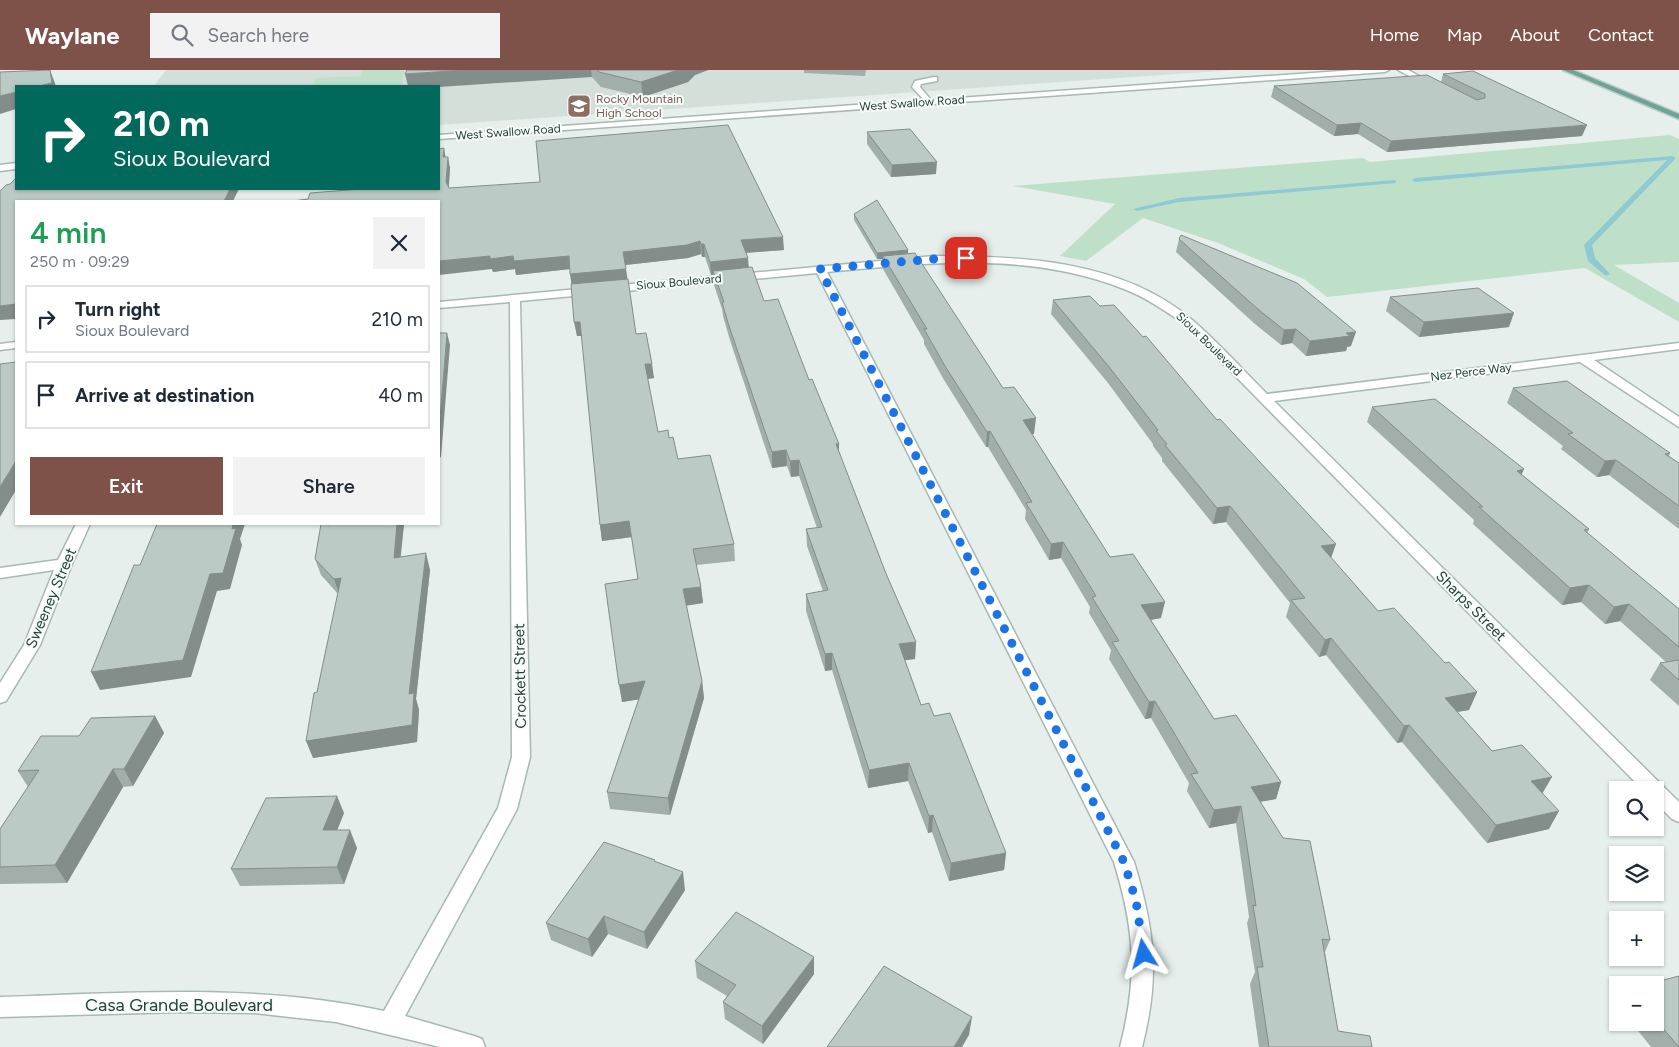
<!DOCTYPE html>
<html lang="en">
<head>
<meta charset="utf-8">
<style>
  :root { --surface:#fff; --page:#f2f2f3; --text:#1f2937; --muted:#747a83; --line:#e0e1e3; --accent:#7f5249 }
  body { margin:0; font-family:Figtree,sans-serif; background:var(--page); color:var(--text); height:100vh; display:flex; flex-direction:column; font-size:19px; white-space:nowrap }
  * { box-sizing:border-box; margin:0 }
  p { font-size:16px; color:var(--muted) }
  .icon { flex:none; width:28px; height:28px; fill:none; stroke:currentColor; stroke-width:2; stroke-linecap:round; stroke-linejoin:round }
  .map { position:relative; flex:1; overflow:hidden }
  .panel { position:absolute; left:15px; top:130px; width:425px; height:325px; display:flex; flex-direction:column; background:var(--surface); border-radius:0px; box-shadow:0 1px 4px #0004 }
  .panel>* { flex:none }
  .hud { position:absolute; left:15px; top:15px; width:425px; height:105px; border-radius:0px; box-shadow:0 1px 4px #0004; background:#00695c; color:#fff; overflow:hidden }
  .fabs { position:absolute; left:1609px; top:711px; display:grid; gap:10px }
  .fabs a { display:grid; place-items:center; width:55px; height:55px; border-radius:0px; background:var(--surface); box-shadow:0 1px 4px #0004; font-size:25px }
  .pin { position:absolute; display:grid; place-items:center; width:42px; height:42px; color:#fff; margin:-21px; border-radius:10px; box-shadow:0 2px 8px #0006 }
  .me { position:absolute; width:55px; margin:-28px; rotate:352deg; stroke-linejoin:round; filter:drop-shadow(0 0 4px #0008) }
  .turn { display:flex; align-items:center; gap:18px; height:105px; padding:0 15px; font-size:22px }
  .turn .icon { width:65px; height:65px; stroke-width:2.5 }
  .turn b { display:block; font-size:35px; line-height:42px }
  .round { display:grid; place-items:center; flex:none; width:52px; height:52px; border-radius:0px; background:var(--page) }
  .headline { display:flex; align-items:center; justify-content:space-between; height:85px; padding:0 15px }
  h1 { font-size:30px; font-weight:600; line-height:38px; color:#1e9e55 }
  .cta { display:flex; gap:10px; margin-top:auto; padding:10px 15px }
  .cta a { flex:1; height:58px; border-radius:0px; background:var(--accent); color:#fff; font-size:20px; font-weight:600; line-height:58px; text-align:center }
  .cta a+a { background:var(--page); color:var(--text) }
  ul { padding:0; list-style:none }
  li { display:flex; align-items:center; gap:15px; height:68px; margin:0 10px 8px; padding:0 5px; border:2px solid var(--line); border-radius:0px }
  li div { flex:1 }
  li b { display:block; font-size:19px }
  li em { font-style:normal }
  header { display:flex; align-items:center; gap:30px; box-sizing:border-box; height:70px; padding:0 25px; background:var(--accent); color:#fff }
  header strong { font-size:24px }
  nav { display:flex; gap:28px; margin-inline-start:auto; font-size:18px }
  .search { width:350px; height:45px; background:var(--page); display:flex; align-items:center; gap:12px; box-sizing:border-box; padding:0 18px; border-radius:0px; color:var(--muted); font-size:19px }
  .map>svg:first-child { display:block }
</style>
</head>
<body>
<header>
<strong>Waylane</strong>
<div class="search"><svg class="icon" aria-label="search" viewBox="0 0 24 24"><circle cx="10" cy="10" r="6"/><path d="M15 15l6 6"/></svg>Search here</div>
<nav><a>Home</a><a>Map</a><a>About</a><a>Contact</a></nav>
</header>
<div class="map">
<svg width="1679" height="977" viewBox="0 0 1679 977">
  <rect width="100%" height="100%" fill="#e6efeb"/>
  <!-- built -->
  <polygon fill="#d4dfda" points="166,0 1234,0 439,55 439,16 154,16"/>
  <!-- green -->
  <g fill="#bfe0c8">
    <polygon points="362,0 404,0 401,16 313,16 316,8 361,6"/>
    <polygon points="1670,65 1679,69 1679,192 1614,195 1679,233 1679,252 1585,198 1327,227 1304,209 1218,173 1143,148 1086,191 1060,186 1115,134 1013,116 1363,88 1370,92"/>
  </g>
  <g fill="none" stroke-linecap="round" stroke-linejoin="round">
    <!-- stream -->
    <g fill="#8ec9d4" fill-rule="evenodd">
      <polygon points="1673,86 1676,88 1675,89 1592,175 1595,188 1610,204 1606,206 1588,191 1584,175 1667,90 1415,112 1412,110 1415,108"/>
      <polygon points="1394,110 1396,111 1396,113 1179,132 1137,141 1133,139 1179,128"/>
    </g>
    <!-- minor casing -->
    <g stroke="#a8b8b2" stroke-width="3">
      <g id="minor">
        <polygon points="1355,0 1389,0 1385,2 439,69 439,65 924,30 912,17 915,11 934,7 937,7 937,11 921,14 920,17 931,30"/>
        <polygon points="1398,0 1408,0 1436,15 1429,17"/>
        <polygon points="16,93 16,99 0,101 0,95"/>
        <path d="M934 186C1021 186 1121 190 1191 249 1218 272 1242 299 1267 324L1679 273V279L1594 290 1679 347V357L1580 292 1274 331 1679 732V752L1672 749 1655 732V720H1643L1183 253C1164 240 1145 227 1124 219 1029 181 926 193 827 202L1134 792C1155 861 1160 907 1142 977H1120C1138 907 1135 861 1114 792L817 203 520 231 530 687 517 739 405 946 474 966 482 969 485 977H440L336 952 253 943 181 942 0 947V927C129 923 257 913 384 941L498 738 512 687 510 232 439 238V232Z"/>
        <polygon points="16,272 16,278 0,280 0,274"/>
        <polygon points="76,454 90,454 72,494 40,575 6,631 0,633 0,613 24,575 54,500 0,508 0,498 58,490"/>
      </g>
    </g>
    <!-- major casing -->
    <g stroke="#c2cac8" stroke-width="3">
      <polygon id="major" points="1563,0 1573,0 1679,44 1679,49"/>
    </g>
    <!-- minor -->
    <use href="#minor" fill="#fff" fill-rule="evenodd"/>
    <!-- major -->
    <use href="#major" fill="#6aa596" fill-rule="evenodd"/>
  </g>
  <!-- wall -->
  <g fill="#a1aea9">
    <polygon points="407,0 708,0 695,5 688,12 643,27 601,17 592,7"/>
    <polygon points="804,0 866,0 865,6 804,3"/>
    <polygon points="1443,4 1582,66 1387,82 1358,64 1334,66 1271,27 1274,16 1441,12"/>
    <polygon points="867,62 936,104 891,107 867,74"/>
    <polygon points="446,87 450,98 449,117 449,118 784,180 746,183 749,198 764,231 809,310 839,384 887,506 916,572 915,589 905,590 921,635 934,646 1006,783 1004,800 949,811 932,762 928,763 908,711 868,718 832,600 825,601 806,541 806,524 823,521 807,476 806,459 817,458 799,406 791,407 787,396 772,398 729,267 723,246 722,239 714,215 713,205 711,205 705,187 702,187 701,184 688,188 625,195 636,264 654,308 647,309 658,362 669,368 678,389 734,474 735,491 696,495 701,517 703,533 686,535 702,611 704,628 670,745 610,739 607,722 639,629 622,632 638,509 632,467 602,471 600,455 582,266 577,266 570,199 516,205 515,199 493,202 492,199 439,119"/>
    <polygon points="854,144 908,180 908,184 1034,364 1032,364 1110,487 1161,548 1151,550 1214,649 1281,712 1276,729 1260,732 1330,870 1325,882 1338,961 1372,977 1259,977 1250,914 1255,902 1247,853 1249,847 1236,753 1209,758 1187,721 1189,713 1151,648 1145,649 1109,589 1111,580 1089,543 1090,537 1061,488 1049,490 1025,449 1026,440 988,377 986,377 944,310 924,274 924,270 883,199 883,189 877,189 854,150"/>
    <polygon points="1179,169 1351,276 1347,277 1346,281 1306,286 1292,273 1281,275 1255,254 1176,182"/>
    <polygon points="1390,227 1509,257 1419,267 1386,241"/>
    <polygon points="1053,230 1331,488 1378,541 1445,593 1477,622 1469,640 1457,642 1492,681 1543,723 1549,759 1487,773 1402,672 1397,673 1326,585 1319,587 1286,547 1290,533 1226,452 1213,454 1162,391 1162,388 1153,376 1153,374 1108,313 1051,244"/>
    <polygon points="1513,318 1670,383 1669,386 1679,393 1679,459 1609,405 1597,407 1561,379 1563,376 1507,333"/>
    <polygon points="1372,337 1524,399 1521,404 1589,459 1587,464 1679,539 1679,636 1650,610 1660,593 1666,592 1620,551 1605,554 1581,532 1562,535 1473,454 1474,450 1367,352"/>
    <polygon points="329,454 404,454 400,487 430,500 416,629 419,640 417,672 313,688 317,622 338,524 321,505 315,489"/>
    <polygon points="155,646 164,663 133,716 123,717 67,813 0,814 0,759 28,717 18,701 79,666"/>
    <polygon points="344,743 337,760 357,778 344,814 240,816 231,799"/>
    <polygon points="655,790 655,792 685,820 647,879 608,864 592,887 551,870 546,853"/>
    <polygon points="695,891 814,904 763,974 725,949 723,932 727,926 697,908"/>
    <polygon points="1655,915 1679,977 1651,977 1631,952 1655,952"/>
  </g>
  <!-- shaded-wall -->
  <g fill="#838d89">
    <polygon points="50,0 56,16 39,16"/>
    <polygon points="465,0 591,0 592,7 439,17 408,16 405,4"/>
    <polygon points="678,0 708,0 695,5 688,12 643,27 641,12"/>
    <polygon points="16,22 16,39 0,44 0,26"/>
    <polygon points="1361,53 1358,64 1334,66 1337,55"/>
    <polygon points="1587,55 1582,66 1387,82 1391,71"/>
    <polygon points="444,78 446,90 443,87"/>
    <polygon points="448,87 450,98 448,124 446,112"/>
    <polygon points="937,92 936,104 891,107 892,95"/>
    <polygon points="230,119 239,119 233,131 224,131"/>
    <polygon points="783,167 784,180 742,183 741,170"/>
    <polygon points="700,171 701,184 688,188 625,195 623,182"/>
    <polygon points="701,174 704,174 705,187 702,187"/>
    <polygon points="908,180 908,187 883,186 883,189 877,189 877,183"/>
    <polygon points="490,186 569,186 570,199 516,205 515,199 493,202 492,199 439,205 439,191"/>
    <polygon points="748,188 749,201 713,201 713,205 711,205 710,192"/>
    <polygon points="626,199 628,213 572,218 570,204"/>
    <polygon points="16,234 16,249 0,250 0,236"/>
    <polygon points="1514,243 1509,257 1419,267 1424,252"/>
    <polygon points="574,252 580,252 582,266 577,266"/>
    <polygon points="1296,259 1292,273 1281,275 1284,260"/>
    <polygon points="1356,262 1351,276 1347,277 1346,281 1306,286 1310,271 1346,263"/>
    <polygon points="447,263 450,275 441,387 439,388 439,361"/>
    <polygon points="645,294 652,294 654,308 646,309"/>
    <polygon points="1036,348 1034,364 1021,365 1023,350"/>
    <polygon points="990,361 988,377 986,377 987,362"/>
    <polygon points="836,374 839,374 839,389"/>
    <polygon points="786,380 787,396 772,398 772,382"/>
    <polygon points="799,390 799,406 791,407 790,391"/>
    <polygon points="1616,390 1609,405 1597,407 1605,391"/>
    <polygon points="16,391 16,420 0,447 0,417"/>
    <polygon points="1524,399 1517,415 1517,401"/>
    <polygon points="1230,436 1226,452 1213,454 1217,438"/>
    <polygon points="629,451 632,467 602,471 600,455"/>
    <polygon points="233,454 245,454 240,469 242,475 230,519 217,521 191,607 100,620 91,602 210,504 232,459"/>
    <polygon points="397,454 404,454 399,504 394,488"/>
    <polygon points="1063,472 1061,488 1049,490 1051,474"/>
    <polygon points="1336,474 1330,491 1321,476"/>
    <polygon points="426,483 430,500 416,629 419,640 417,672 313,688 306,671 409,624"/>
    <polygon points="341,508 340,526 334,509"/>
    <polygon points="1589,515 1581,532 1562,535 1570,518"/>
    <polygon points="701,517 703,533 685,536 683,519"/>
    <polygon points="1165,532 1161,548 1138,552 1141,535"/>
    <polygon points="1629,534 1620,551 1605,554 1614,537"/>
    <polygon points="1331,568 1326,585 1319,587 1325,570"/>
    <polygon points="916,572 915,589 899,591 899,574"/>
    <polygon points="832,583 832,600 825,601 825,584"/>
    <polygon points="645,611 648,628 622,632 619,615"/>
    <polygon points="702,611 704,628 670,745 668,728"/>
    <polygon points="1477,622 1469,640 1438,645 1445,628"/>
    <polygon points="1155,631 1151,648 1145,649 1149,632"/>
    <polygon points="155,646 164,663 133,716 124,699"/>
    <polygon points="1409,655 1402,672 1397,673 1404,656"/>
    <polygon points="909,693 908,711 868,718 869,700"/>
    <polygon points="113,699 123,717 67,813 55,795"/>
    <polygon points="1552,707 1542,724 1531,711"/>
    <polygon points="1281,712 1276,729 1245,734 1251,717"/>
    <polygon points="337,726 344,743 330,778 323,760"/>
    <polygon points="1241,736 1236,753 1209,758 1214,740"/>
    <polygon points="1559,741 1549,759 1487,773 1496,755"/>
    <polygon points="933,745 932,762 928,763 929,746"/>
    <polygon points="350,760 357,778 344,814 337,797"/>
    <polygon points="1006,783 1004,800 949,811 951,793"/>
    <polygon points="683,802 685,820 647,879 644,862"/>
    <polygon points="604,846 608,864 592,887 588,869"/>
    <polygon points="814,887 814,904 763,974 762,956"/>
    <polygon points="972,947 969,965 962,977 954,977"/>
  </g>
  <!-- building -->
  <g fill="#bbcac4" stroke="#838d89">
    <polygon points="50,0 52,13 39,16 16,16 16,22 0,26 0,2"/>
    <polygon points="407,0 465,0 405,4"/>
    <polygon points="597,0 678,0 641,12 599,2"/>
    <polygon points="1473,1 1587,55 1391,71 1361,53 1337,55 1274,16 1427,5 1477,30 1485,28 1485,24 1443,4"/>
    <polygon points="728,55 783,167 741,170 748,188 710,192 704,174 701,174 700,171 687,175 623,182 626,199 570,204 569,186 514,191 513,186 490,189 490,186 439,191 439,131 293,131 308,129 310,123 361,119 439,119 439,79 444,78 443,87 448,87 446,112 449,118 540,112 536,71"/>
    <polygon points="910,59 937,92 892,95 867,62"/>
    <polygon points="16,108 16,119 230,119 224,131 16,131 16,234 0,236 0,121 6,115 10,114"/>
    <polygon points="877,130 908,180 877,183 854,144"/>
    <polygon points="1181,165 1297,213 1356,262 1346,263 1350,266 1310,271 1296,259 1284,260 1259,240 1179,169"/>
    <polygon points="915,183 1003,318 1014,317 1036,348 1023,350 1110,487 1133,484 1165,532 1141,535 1214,649 1236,645 1281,712 1251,717 1283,768 1310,771 1330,870 1322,869 1338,961 1370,966 1372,977 1269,977 1257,897 1263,897 1253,835 1256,836 1241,736 1214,740 1191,704 1198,703 1155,631 1149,632 1112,572 1119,571 1092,527 1096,526 1063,472 1051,474 1026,433 1032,432 990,361 987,362 945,296 924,259 927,259 883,186"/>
    <polygon points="752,197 764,231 778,229 809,310 812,309 839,374 836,374 887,506 916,572 899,574 921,635 929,633 934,646 950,643 1006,783 951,793 933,745 929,746 909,693 869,700 832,583 825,584 806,524 828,520 806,459 822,457 799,390 790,391 786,380 772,382 728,253 722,232 724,232 713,201"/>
    <polygon points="628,209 636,264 646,263 652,294 645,294 658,362 668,360 669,368 673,367 678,389 710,385 734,474 693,479 701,517 683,519 702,611 668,728 607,722 645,611 619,615 605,514 638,509 629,451 600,455 580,252 574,252 571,214"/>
    <polygon points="1478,218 1514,243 1424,252 1390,227"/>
    <polygon points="1090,226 1100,236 1114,235 1143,267 1146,266 1217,350 1220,349 1336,474 1321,476 1378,541 1394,538 1445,593 1449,592 1477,622 1445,628 1492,681 1522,675 1552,707 1531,711 1559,741 1496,755 1409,655 1404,656 1331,568 1325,570 1291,530 1305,528 1230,436 1217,438 1165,375 1167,374 1156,361 1158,360 1110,298 1053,230"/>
    <polygon points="439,263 447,263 439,361"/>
    <polygon points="16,292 16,391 0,417 0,294"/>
    <polygon points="1567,311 1670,383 1665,384 1679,393 1679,436 1616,390 1605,391 1568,364 1573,363 1513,318"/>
    <polygon points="1435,329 1524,399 1517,401 1589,459 1584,460 1679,539 1679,577 1629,534 1614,537 1589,515 1570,518 1479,437 1483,437 1372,337"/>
    <polygon points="157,454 233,454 232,459 236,458 223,503 210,504 183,590 91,602 134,495 140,495"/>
    <polygon points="321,454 326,454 329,455 329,454 397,454 394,488 426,483 409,624 414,623 412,655 306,671 314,623 317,622 341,508 334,509 315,489"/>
    <polygon points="1679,590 1679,610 1660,593"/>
    <polygon points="155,646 124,699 113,699 55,795 0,797 0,759 39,700 18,701 41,666 79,666 91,648"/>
    <polygon points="337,726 323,760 350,760 337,797 231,799 266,728"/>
    <polygon points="604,772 655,790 654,791 683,802 644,862 604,846 588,869 546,853"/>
    <polygon points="736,842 814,887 762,956 723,932 736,915 695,891"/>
    <polygon points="884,896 972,947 954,977 827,977"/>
    <polygon points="1679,906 1679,977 1655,949 1655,915 1644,915"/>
  </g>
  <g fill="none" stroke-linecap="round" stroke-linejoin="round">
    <!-- route -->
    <polyline stroke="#1a73e8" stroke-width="9" stroke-dasharray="0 16.2" points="966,188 934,189 820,199 1124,792 1136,831 1144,884"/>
  </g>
  <!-- icons -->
  <defs>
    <g id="school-square" transform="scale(1.25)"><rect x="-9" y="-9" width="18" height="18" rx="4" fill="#8d6e63" stroke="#f7fbf9"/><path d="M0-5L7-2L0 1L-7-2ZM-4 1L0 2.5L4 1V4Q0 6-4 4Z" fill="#fff"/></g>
  </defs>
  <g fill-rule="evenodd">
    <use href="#school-square" x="579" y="36"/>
  </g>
  <g text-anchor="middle" stroke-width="4" stroke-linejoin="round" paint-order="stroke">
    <!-- far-education labels -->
    <g font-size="12" fill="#785e54" stroke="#f7fbf9" text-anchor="start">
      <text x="596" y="33">Rocky Mountain<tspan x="596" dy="14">High School</tspan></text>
    </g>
    <!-- far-street labels -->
    <g font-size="12" fill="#24423a" stroke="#f7fbf9">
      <text transform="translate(912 33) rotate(-4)" y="4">West Swallow Road</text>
      <text transform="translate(508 62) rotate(-4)" y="4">West Swallow Road</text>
      <text transform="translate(679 212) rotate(-5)" y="4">Sioux Boulevard</text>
      <text transform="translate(1209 274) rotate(44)" y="4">Sioux Boulevard</text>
      <text transform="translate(1471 302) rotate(-7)" y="4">Nez Perce Way</text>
    </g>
    <!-- street labels -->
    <g font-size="15" fill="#24423a" stroke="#f7fbf9">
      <text transform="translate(51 528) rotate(-67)" y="5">Sweeney Street</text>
      <text transform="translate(1471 536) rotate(45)" y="5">Sharps Street</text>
      <text transform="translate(520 606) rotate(-91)" y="5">Crockett Street</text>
    </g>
    <!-- near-street labels -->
    <g font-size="18" fill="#24423a" stroke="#f7fbf9">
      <text x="179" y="941">Casa Grande Boulevard</text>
    </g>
  </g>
</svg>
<div class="fabs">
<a><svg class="icon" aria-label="search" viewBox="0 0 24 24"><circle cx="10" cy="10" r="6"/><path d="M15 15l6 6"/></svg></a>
<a><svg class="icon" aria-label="layers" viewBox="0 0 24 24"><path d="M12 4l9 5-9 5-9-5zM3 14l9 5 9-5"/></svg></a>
<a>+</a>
<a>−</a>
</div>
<div class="pin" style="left:966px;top:188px;background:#d93025"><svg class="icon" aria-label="arrive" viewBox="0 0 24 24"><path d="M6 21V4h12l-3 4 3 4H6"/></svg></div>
<svg class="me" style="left:1144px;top:884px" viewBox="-20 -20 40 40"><path d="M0-17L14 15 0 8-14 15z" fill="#1a73e8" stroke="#fff" stroke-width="4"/></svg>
<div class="hud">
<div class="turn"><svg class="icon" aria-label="right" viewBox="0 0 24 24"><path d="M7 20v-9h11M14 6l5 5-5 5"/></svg><div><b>210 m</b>Sioux Boulevard</div></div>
</div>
<section class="panel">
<div class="headline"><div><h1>4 min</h1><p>250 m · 09:29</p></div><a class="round"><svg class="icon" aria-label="close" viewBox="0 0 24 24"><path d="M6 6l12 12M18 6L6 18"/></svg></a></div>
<ul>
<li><svg class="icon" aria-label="right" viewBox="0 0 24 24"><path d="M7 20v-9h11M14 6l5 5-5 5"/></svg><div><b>Turn right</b><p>Sioux Boulevard</p></div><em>210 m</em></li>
<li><svg class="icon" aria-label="arrive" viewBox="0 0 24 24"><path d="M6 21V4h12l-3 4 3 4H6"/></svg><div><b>Arrive at destination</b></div><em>40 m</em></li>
</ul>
<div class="cta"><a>Exit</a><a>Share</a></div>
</section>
</div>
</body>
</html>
